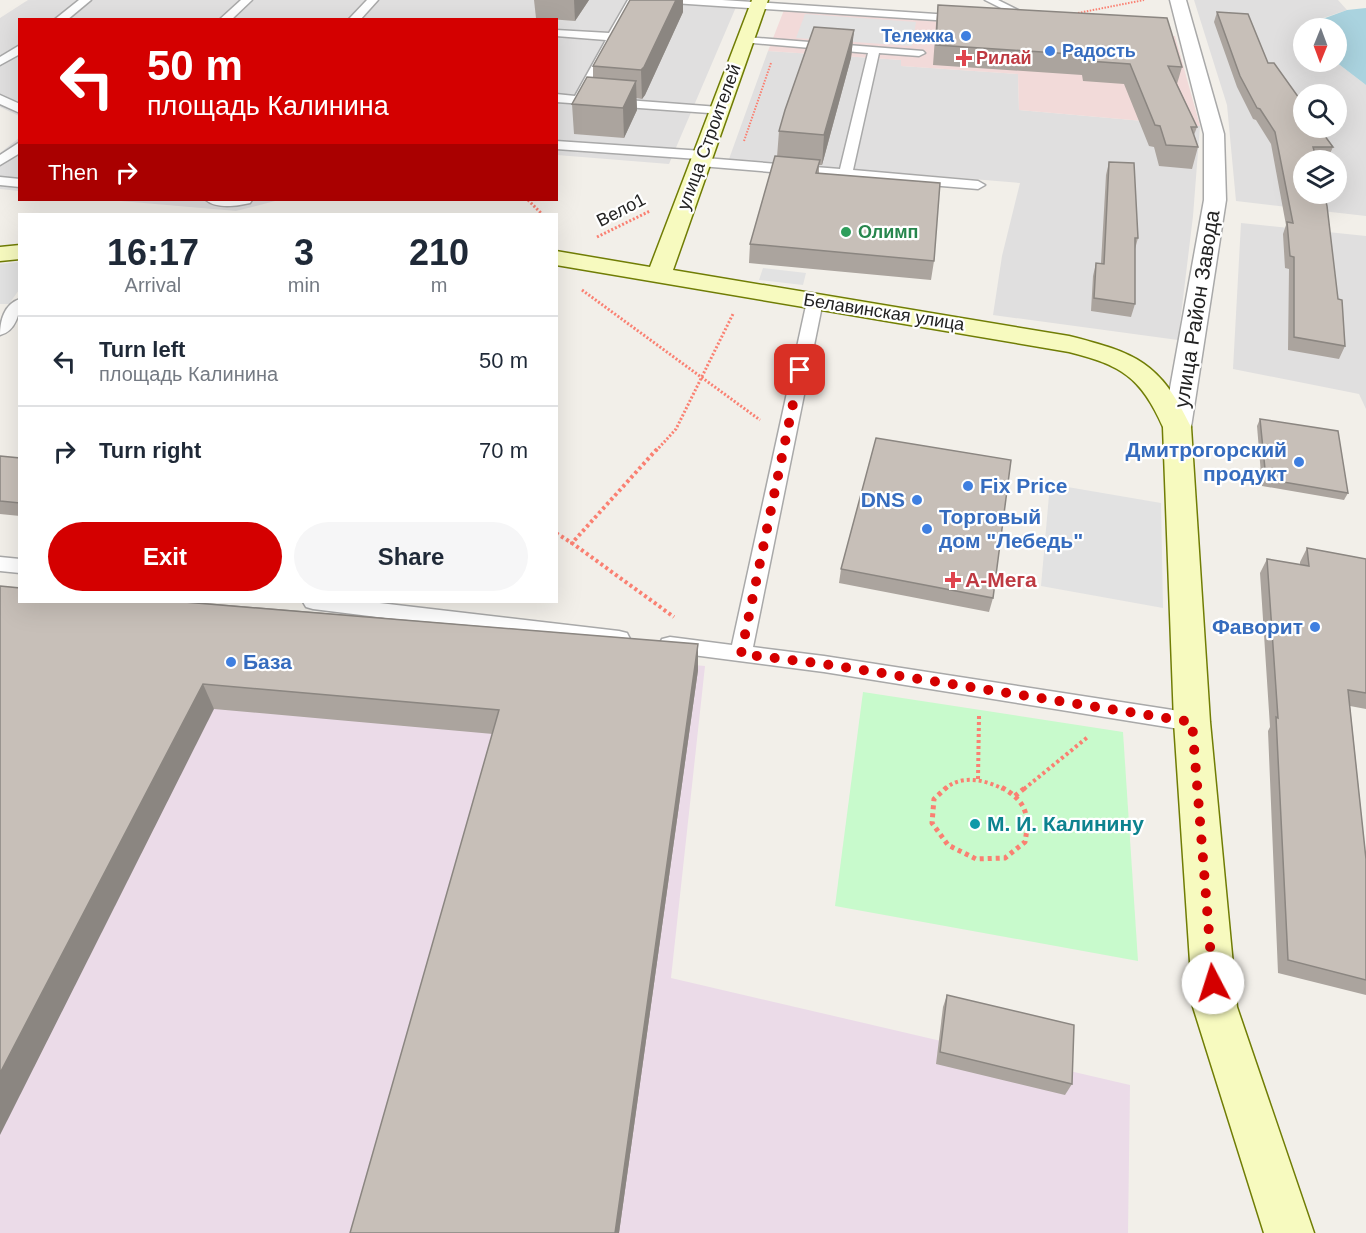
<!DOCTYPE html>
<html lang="en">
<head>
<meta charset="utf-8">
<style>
  :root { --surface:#fff; --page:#f6f6f7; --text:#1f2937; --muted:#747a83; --line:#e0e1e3; --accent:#d40000 }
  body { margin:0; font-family:Arial,sans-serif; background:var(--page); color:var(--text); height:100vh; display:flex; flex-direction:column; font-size:22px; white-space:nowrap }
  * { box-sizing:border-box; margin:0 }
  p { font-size:20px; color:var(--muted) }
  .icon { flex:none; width:33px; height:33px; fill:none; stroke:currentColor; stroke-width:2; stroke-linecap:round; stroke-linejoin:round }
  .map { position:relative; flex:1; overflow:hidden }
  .panel { position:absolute; left:18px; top:213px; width:540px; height:390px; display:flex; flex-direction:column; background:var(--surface); border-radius:0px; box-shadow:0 6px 24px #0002 }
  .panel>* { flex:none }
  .banner { position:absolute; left:18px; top:18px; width:540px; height:183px; border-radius:0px; box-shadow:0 6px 24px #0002; background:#d40000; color:#fff; overflow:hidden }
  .needle { width:39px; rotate:181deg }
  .fabs { position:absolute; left:1293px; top:18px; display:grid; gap:12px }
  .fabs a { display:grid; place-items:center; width:54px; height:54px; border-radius:50%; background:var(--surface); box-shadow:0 6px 24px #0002; font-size:30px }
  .pin { position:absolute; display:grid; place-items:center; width:51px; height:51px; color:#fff; margin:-26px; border-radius:12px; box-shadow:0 3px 9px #0006 }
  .me { position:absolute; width:66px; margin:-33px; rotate:355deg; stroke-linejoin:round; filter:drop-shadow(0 0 4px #0008) }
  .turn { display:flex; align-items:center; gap:21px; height:126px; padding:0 30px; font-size:27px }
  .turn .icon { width:78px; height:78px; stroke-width:2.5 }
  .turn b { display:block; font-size:42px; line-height:51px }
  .then { display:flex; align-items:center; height:57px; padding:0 30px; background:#0003; gap:12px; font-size:22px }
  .eta { display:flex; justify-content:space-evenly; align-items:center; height:102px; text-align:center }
  .eta b { font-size:36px; font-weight:800; line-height:42px }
  .cta { display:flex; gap:12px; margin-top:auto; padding:12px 30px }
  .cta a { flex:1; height:69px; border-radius:36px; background:var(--accent); color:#fff; font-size:24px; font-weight:800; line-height:69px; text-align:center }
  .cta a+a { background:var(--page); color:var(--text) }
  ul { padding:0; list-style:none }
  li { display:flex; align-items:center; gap:18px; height:90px; padding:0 30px; border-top:2px solid var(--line) }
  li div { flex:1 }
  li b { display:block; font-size:22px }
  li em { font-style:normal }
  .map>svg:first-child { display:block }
</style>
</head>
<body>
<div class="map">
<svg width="1366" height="1233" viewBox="0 0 1366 1233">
  <rect width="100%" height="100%" fill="#f2efe9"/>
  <!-- residential -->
  <g fill="#e0dfdf" fill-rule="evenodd">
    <polygon points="28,0 739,0 669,164 557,155 556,20 20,20 19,116 0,107 0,18"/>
    <path d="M1194 0H1338L1347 10 1317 20 1313 28H1304V62H1336L1366 85V216L1236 201 1227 105ZM1304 94H1336V128H1304ZM1304 160H1336V194H1304Z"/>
    <polygon points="768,51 902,60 902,66 1018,74 1019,110 1200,126 1193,216 1178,340 993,315 1002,256 1020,183 729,159"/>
    <polygon points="19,138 19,191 0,189 0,153"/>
    <polygon points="109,200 279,200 236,211"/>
    <polygon points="1241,223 1366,236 1366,409 1359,394 1233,369"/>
  </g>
  <!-- commercial -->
  <polygon fill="#f2dad9" points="784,10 1175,36 1200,126 1019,110 1018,74 901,66 901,60 768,51"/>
  <!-- industrial -->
  <polygon fill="#ebdbe8" points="0,601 705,666 671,978 1130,1085 1128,1233 0,1233"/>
  <!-- park -->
  <polygon fill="#c8facc" points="863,692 1123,732 1138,961 835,906"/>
  <!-- parking -->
  <g fill="#e2e2e2">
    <polygon points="805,14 916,22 912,46 796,38"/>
    <polygon points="19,262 19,290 9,304 0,304 0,264"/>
    <polygon points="763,268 806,273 803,285 759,280"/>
    <polygon points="1050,484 1161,503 1163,608 1041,586"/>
  </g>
  <!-- water -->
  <polygon fill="#aad3df" points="1366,8 1366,85 1336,62 1336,28 1313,28 1317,21 1347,10"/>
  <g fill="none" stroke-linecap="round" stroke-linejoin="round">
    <!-- lane casing -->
    <g stroke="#a9a9a9" stroke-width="3">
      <g id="lane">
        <polygon points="79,0 91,0 67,20 54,20"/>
        <polygon points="241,0 252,0 231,20 219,20"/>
        <polygon points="367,0 378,0 360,20 348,20"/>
        <polygon points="628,0 638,0 587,97 719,107 725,111 723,114 556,102 556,94 575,96 606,40 556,36 556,30 609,33"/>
        <polygon points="668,0 722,0 966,16 971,19 966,22 673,3"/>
        <polygon points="985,0 998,0 1038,20 1037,22 1029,22"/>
        <polygon points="746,37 923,51 925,53 919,56 879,53 853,170 978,181 985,185 978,189 700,166 693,162 698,159 556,149 556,141 703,151 710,155 705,158 840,169 868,53 742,42 742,38"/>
        <polygon points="20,45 20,54 0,65 0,57"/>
        <polygon points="0,95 20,104 20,113 0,104"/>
        <polygon points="20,142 20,153 0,165 0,155"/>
        <polygon points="0,177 20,179 20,187 0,185"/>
        <path d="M206 200H252L250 203C238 206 216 209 206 200Z"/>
        <polygon points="815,296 823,301 753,647 824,656 1192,713 1200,716 1203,722 1200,728 1192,731 824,672 662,651 659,645 662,639 670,637 732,645 807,301"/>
        <path d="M20 299C20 313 16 331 0 335 0 321 4 304 20 299Z"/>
        <polygon points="0,557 20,559 20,573 0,571"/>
        <polygon points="303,602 371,602 619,631 627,633 630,639 627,645 619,647 313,609 306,607"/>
      </g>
    </g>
    <!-- street casing -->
    <g stroke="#a9a9a9" stroke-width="3">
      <polygon id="street" points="1170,0 1186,0 1224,134 1226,200 1191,427 1187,433 1177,435 1167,433 1163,427 1204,200 1204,134"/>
    </g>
    <!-- secondary casing -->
    <g stroke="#707d05" stroke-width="3">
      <g id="secondary">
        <path d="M752 0H768L673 270 1069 336C1136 353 1160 362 1191 427L1210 722 1237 1007 1314 1233H1264L1193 1007 1174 722 1163 427C1141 377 1121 365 1069 352L556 265V251L650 267Z"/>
        <polygon points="20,245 20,259 0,261 0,247"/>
      </g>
    </g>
    <!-- path-far3 -->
    <g stroke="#fa8072" stroke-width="2" stroke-dasharray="1.5 1.5" stroke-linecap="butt">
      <polyline points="1078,13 1144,0"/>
      <polyline points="744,141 771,63"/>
    </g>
    <!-- path-far2 -->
    <g stroke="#fa8072" stroke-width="3" stroke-dasharray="2 2" stroke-linecap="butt">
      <polyline points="528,200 542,214"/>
      <polyline points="597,237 650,211"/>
      <polyline points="582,290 760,420"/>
      <polyline points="656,451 676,429 733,314"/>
    </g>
    <!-- path-far1 -->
    <g stroke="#fa8072" stroke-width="4" stroke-dasharray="3 3" stroke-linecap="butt">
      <polyline points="657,449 572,543 674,617"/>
      <polyline points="556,533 572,543"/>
      <polyline points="978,779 979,716"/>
      <path d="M945 789C961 774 986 780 1003 789"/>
      <polyline points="1024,789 1089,736"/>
    </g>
    <!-- path -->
    <g stroke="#fa8072" stroke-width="5" stroke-dasharray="4 4" stroke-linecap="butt">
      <path d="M947 787 934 799 932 823 948 845 976 859 1005 858 1025 842C1030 814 1026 801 1001 787"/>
      <polyline points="1015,796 1026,787"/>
    </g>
    <!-- lane -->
    <use href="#lane" fill="#fff" fill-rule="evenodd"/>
    <!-- street -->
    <use href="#street" fill="#fff" fill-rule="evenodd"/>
    <!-- secondary -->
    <use href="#secondary" fill="#f7fabf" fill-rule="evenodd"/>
  </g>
  <!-- wall -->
  <g fill="#aba49e">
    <polygon points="534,0 589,0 575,21 536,18"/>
    <polygon points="683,0 683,12 645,95 642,99 636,98 637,110 624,138 574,134 572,104 593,78 593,66"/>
    <polygon points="938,5 1182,67 1177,84 1197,127 1194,135 1198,147 1192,169 1159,166 1154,147 1149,146 1124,84 1083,81 1082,75 933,65 936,24"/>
    <polygon points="1217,12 1268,63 1333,147 1328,158 1316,158 1338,299 1345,346 1339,359 1288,350 1289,269 1285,268 1283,234 1286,225 1271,144 1256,120 1253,119 1237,87 1214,22"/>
    <polygon points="854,30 851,58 822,165 819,165 819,173 934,261 931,280 749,263 750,244 777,157 779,131"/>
    <polygon points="1109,162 1138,238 1135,249 1135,304 1131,317 1091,311 1093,276 1096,263 1101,263 1106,175"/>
    <polygon points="1260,419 1348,493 1344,500 1262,486 1257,426"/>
    <polygon points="0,456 20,458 20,516 0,514"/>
    <polygon points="1307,548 1366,559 1366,709 1350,706 1366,859 1366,995 1278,973 1268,731 1270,727 1260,573 1267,559 1300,565 1300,562"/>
    <polygon points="841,569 993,598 989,612 839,583"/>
    <polygon points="0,586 698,644 698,670 619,1233 350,1233 493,734 214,709"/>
    <polygon points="947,995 1072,1084 1065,1095 936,1064 943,1007"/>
  </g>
  <!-- shaded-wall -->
  <g fill="#8b8681">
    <polygon points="574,0 589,0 575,21"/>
    <polygon points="676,0 683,0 683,12 645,95 642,99 641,70"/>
    <polygon points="854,30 851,58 822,165 824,135"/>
    <polygon points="636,81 637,110 624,138 623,108"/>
    <polygon points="698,644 698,670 619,1233 615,1233"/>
    <polygon points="203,684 214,709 0,1135 0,1073"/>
  </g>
  <!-- building -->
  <g fill="#c7bfb8" stroke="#8b8681" stroke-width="1.5">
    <polygon points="630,0 676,0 644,67 641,70 593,66"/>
    <polygon points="938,5 1167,18 1182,67 1168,66 1197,127 1191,127 1198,147 1166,145 1160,126 1155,125 1130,64 1088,61 1087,55 936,45"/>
    <polygon points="1217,12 1248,14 1268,63 1274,63 1304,105 1304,128 1319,128 1333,147 1313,147 1317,160 1304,160 1304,194 1324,194 1327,206 1338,299 1342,300 1345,346 1294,337 1294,257 1290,256 1287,222 1293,223 1275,132 1260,109 1257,108 1240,76"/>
    <polygon points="814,27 854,30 824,135 779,131 785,110"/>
    <polygon points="587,77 636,81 623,108 572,104"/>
    <polygon points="775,156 820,160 816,173 940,183 934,261 750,244"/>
    <polygon points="1109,162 1134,163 1138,238 1135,238 1135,304 1094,298 1096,263 1104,264"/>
    <polygon points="1260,419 1338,431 1348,493 1266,479"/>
    <polygon points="876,438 1011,460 993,598 841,569"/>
    <polygon points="0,456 20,458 20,503 0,501"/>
    <polygon points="1307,548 1366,559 1366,693 1348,690 1366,859 1366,980 1288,960 1276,717 1278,718 1267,559 1309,566"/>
    <polygon points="0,586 20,588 20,602 184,602 698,644 615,1233 350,1233 499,710 203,684 0,1073"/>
    <polygon points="947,995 1074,1025 1072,1084 940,1052"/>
  </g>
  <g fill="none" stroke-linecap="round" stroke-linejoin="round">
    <!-- route -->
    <polyline stroke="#d40000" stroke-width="10" stroke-dasharray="0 18" points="800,370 741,654 824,664 1192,722 1213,983"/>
  </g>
  <!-- markers -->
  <g fill="#3f7fe0" stroke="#fff" stroke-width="2">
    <circle cx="966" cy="36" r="6"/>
    <circle cx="1050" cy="51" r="6"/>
    <circle cx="1299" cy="462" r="6"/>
    <circle cx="968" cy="486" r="6"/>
    <circle cx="917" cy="500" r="6"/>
    <circle cx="927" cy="529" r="6"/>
    <circle cx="1315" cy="627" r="6"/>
    <circle cx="231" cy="662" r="6"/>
  </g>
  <g fill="#e0444e" stroke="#fff" stroke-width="2">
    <path d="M961 49h6v6h6v6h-6v6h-6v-6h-6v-6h6z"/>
    <path d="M950 571h6v6h6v6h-6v6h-6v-6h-6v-6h6z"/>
  </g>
  <circle fill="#2e9e5b" stroke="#fff" stroke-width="2" cx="846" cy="232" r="6"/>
  <circle fill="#0f9aa8" stroke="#fff" stroke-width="2" cx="975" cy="824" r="6"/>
  <g text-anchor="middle" stroke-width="4.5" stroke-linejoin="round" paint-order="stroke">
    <!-- far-shop labels -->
    <g font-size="18" font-weight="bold" fill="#366cbe" stroke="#fff" text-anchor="end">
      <text x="954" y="42">Тележка</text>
      <text x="1062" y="57" text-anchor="start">Радость</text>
    </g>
    <!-- far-health labels -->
    <g font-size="18" font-weight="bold" fill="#be3a42" stroke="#fff" text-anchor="start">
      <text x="976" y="64">Рилай</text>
    </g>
    <!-- far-street labels -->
    <g font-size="18" fill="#222" stroke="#fff">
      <text transform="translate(709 137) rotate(-70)" y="6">улица Строителей</text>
      <text transform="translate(621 210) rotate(-27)" y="6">Вело1</text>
      <text transform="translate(884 312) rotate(9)" y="6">Белавинская улица</text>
    </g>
    <!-- far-leisure labels -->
    <g font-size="18" font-weight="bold" fill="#27864d" stroke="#fff" text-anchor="start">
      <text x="858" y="238">Олимп</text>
    </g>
    <!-- street labels -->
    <g font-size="21" fill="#222" stroke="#fff">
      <text transform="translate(1197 309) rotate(-81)" y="7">улица Район Завода</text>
    </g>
    <!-- shop labels -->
    <g font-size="21" font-weight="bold" fill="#366cbe" stroke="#fff" text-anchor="end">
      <text x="1287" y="457">Дмитрогорский<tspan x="1287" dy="24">продукт</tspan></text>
      <text x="980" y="493" text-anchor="start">Fix Price</text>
      <text x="905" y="507">DNS</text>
      <text x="939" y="524" text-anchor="start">Торговый<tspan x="939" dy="24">дом "Лебедь"</tspan></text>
      <text x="1303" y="634">Фаворит</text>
      <text x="243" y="669" text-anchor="start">База</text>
    </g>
    <!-- health labels -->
    <g font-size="21" font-weight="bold" fill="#be3a42" stroke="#fff" text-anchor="start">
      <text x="965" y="587">А-Мега</text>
    </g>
    <!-- culture labels -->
    <g font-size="21" font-weight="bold" fill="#0d838f" stroke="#fff" text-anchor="start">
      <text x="987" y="831">М. И. Калинину</text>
    </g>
  </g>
</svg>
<div class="fabs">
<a><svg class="needle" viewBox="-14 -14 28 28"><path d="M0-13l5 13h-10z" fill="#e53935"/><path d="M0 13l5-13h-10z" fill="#747a83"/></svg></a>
<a><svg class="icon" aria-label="search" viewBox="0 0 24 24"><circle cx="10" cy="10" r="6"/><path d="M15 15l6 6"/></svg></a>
<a><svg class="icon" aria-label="layers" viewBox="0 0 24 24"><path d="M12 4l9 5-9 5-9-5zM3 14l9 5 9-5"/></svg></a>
</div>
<div class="pin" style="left:800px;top:370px;background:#d93025"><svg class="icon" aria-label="arrive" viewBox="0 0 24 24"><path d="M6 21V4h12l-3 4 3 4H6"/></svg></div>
<svg class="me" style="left:1213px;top:983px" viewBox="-20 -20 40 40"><circle r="19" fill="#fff"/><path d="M0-13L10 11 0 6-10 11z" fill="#d40000"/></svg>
<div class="banner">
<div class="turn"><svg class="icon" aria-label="left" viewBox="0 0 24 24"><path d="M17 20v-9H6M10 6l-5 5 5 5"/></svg><div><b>50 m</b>площадь Калинина</div></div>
<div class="then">Then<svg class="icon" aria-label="right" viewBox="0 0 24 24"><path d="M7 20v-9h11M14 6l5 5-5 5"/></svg></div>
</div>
<section class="panel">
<div class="eta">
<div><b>16:17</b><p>Arrival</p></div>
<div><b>3</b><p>min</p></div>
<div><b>210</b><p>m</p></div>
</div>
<ul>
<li><svg class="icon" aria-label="left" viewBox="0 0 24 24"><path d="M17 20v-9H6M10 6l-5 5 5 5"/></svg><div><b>Turn left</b><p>площадь Калинина</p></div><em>50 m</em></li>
<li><svg class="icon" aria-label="right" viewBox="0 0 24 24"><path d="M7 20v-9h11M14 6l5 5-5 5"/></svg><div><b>Turn right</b></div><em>70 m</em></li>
</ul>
<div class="cta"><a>Exit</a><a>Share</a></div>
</section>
</div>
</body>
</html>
